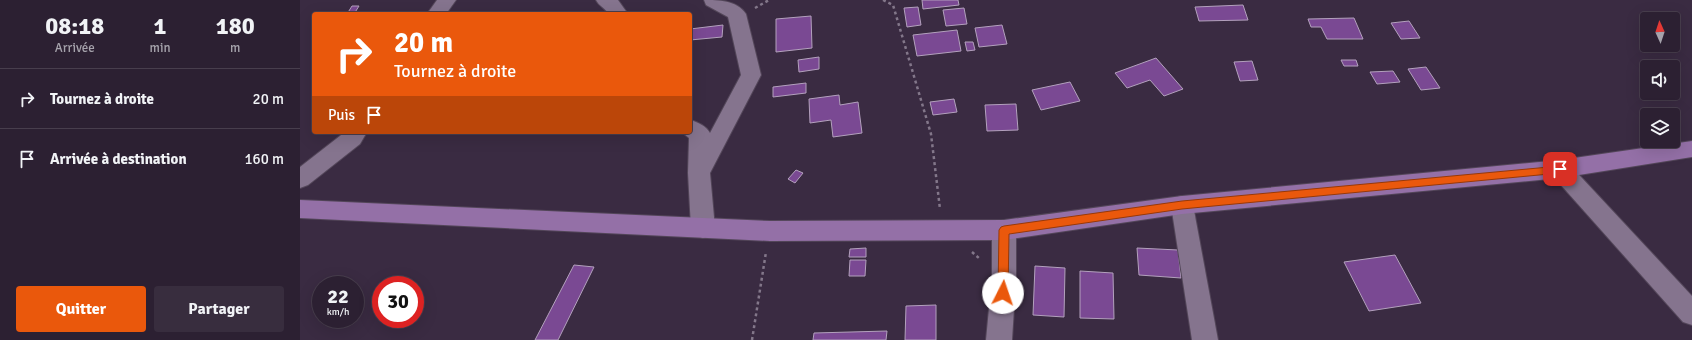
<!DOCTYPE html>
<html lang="fr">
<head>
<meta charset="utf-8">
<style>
  :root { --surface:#2c2032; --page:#382d3e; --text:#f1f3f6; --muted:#a6a3ac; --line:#483e4d; --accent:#ea580c }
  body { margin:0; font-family:Signika,sans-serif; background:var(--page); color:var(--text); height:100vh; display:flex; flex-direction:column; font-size:15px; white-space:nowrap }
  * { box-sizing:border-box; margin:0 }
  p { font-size:13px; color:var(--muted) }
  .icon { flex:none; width:22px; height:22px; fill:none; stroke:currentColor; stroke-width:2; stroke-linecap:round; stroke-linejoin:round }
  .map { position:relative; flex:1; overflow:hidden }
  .sheet { display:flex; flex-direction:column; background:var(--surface); width:300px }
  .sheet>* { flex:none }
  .top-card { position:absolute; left:12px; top:12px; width:380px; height:122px; border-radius:4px; box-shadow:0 4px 16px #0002,0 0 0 1px var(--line); background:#ea580c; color:#fff; overflow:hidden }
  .needle { width:26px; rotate:357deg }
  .fabs { position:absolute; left:1340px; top:12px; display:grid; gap:8px }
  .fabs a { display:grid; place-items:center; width:40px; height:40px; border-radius:4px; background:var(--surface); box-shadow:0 4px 16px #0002,0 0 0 1px var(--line); font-size:20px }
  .speed { position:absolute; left:12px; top:276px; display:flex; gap:8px; font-size:20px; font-weight:700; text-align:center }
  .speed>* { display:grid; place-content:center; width:52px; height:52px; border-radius:50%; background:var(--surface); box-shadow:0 4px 16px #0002,0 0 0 1px var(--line); line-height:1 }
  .speed small { font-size:10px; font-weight:400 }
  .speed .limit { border:6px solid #d22; background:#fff; color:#111 }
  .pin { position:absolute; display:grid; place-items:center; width:34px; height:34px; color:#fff; margin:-17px; border-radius:8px; box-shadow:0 2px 6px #0006 }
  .me { position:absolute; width:44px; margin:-22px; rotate:4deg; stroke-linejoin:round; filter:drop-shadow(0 0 3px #0008) }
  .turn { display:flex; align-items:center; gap:14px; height:84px; padding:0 16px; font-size:18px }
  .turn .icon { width:52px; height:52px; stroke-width:2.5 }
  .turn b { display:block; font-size:28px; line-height:34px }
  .then { display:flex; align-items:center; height:38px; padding:0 16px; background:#0003; gap:8px; font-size:15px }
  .eta { display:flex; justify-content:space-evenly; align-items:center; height:68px; text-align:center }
  .eta b { font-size:24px; font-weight:700; line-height:28px }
  .button { display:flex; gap:8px; margin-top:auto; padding:8px 16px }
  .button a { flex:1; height:46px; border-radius:4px; background:var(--accent); color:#fff; font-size:16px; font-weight:700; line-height:46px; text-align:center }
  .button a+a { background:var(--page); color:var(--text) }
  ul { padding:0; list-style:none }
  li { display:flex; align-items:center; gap:12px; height:60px; padding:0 16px; border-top:1px solid var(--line) }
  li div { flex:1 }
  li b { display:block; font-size:15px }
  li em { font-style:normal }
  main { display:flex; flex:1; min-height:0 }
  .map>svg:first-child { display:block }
</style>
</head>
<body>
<main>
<section class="sheet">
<div class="eta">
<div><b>08:18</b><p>Arrivée</p></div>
<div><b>1</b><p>min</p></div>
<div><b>180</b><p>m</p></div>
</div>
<ul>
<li><svg class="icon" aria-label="right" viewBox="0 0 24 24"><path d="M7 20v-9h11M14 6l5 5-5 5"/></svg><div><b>Tournez à droite</b></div><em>20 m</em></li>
<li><svg class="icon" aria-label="arrive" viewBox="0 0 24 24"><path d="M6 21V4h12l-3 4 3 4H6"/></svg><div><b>Arrivée à destination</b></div><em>160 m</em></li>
</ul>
<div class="button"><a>Quitter</a><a>Partager</a></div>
</section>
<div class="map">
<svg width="1392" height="340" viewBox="0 0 1392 340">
  <rect width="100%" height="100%" fill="#3a2b42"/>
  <!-- building -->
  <g fill="#7a4993" stroke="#b3a1bd">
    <polygon points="622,0 658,0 659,5 623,9"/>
    <polygon points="943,5 948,20 899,21 895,7"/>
    <polygon points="52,6 59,6 54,14 47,14"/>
    <polygon points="618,7 621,25 607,27 604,8"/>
    <polygon points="664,8 667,24 646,26 643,10"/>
    <polygon points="511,16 512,48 476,52 476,19"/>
    <polygon points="1054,18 1063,39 1027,39 1021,27 1011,27 1008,19"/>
    <polygon points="1109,21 1120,38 1101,39 1091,23"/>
    <polygon points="423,25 422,37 390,40 390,29"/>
    <polygon points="702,25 707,44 679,47 675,28"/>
    <polygon points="657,30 661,51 617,56 613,35"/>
    <polygon points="665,42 673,42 675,50 667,51"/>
    <polygon points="519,57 519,69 499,72 498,60"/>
    <polygon points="856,58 883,89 864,96 850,80 827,88 815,73"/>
    <polygon points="1041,60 1056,60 1058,66 1044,66"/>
    <polygon points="952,61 958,80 940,81 934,62"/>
    <polygon points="1126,67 1140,88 1121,90 1108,69"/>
    <polygon points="1093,71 1100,82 1077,84 1070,72"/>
    <polygon points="770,82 780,101 741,110 732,90"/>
    <polygon points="506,83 506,93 473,97 473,87"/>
    <polygon points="539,95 540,105 558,102 562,133 533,137 531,120 510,123 509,99"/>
    <polygon points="654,99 657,112 633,115 630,102"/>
    <polygon points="716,104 718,130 687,131 685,105"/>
    <polygon points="496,170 503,173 495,183 488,179"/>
    <polygon points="566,248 566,257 549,257 550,249"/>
    <polygon points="837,248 878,250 881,278 839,275"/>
    <polygon points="1095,255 1121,303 1069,311 1044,262"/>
    <polygon points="550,260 566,260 565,276 549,276"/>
    <polygon points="274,265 294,267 258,340 235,340"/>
    <polygon points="735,266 765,268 764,317 733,315"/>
    <polygon points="780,271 813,273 814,319 780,318"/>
    <polygon points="636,305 636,340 605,340 606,306"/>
    <polygon points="587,331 586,340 513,340 514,333"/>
  </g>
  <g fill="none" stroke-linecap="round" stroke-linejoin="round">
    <!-- minor casing -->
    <g stroke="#534659" stroke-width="2">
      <g id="minor">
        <polygon points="137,0 156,0 146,14 127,14"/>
        <path d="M296 0H318L328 14H309C305 8 299 6 296 0Z"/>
        <path d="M404 0C418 0 437 0 446 14L461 75 410 173 415 228 411 235 403 238 395 235 391 228 388 173 389 138 382 132H390V120C398 122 406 126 410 133L441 75 428 17 406 5Z"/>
        <polygon points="45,132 67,132 60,144 8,185 0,188 0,167"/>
        <polygon points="1260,160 1268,163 1392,296 1392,325 1383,322 1252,175 1249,169 1252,163"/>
        <polygon points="882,196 890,198 893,205 918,340 892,340 871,205 874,198"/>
        <polygon points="704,220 712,223 716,230 716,277 712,340 686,340 692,277 692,230 696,223"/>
      </g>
    </g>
    <!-- major casing -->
    <g stroke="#534659" stroke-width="2">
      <polygon id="major" points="1392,141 1392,157 1260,178 882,214 704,240 470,241 0,218 0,200 470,221 704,220 882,196 1260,160"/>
    </g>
    <!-- path -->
    <g stroke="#83778a" stroke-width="2.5" stroke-dasharray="3 3" stroke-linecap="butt">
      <polyline points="583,0 593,5 631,134 640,209"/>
      <polyline points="455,8 469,0"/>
      <polyline points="672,252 680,259"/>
      <polyline points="452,340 466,252"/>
    </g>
    <!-- minor -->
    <use href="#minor" fill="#85748e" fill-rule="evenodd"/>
    <!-- major -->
    <use href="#major" fill="#9470a7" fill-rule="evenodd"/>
  </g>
  <!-- route -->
  <polygon fill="#ea580c" stroke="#983908" points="1260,166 1264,169 1260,173 882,209 709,234 708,293 707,296 703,297 699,296 698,293 699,230 701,227 704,226 882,201"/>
</svg>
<div class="fabs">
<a><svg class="needle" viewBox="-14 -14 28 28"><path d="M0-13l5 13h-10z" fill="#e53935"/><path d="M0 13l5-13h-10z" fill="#a6a3ac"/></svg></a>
<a><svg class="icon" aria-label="sound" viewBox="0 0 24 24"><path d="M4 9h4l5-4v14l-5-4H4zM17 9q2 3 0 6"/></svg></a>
<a><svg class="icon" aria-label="layers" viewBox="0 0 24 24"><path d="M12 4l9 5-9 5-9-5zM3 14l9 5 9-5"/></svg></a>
</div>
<div class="speed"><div>22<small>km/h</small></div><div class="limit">30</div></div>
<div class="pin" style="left:1260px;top:169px;background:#d93025"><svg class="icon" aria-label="arrive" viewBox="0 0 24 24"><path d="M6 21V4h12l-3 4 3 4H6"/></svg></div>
<svg class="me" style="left:703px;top:293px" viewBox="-20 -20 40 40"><circle r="19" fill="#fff"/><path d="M0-13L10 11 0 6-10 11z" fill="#ea580c"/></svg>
<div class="top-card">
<div class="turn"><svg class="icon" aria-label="right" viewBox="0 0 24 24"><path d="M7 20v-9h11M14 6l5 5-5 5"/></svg><div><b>20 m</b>Tournez à droite</div></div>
<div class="then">Puis<svg class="icon" aria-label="arrive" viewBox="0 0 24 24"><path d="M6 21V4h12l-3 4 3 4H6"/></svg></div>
</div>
</div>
</main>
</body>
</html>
